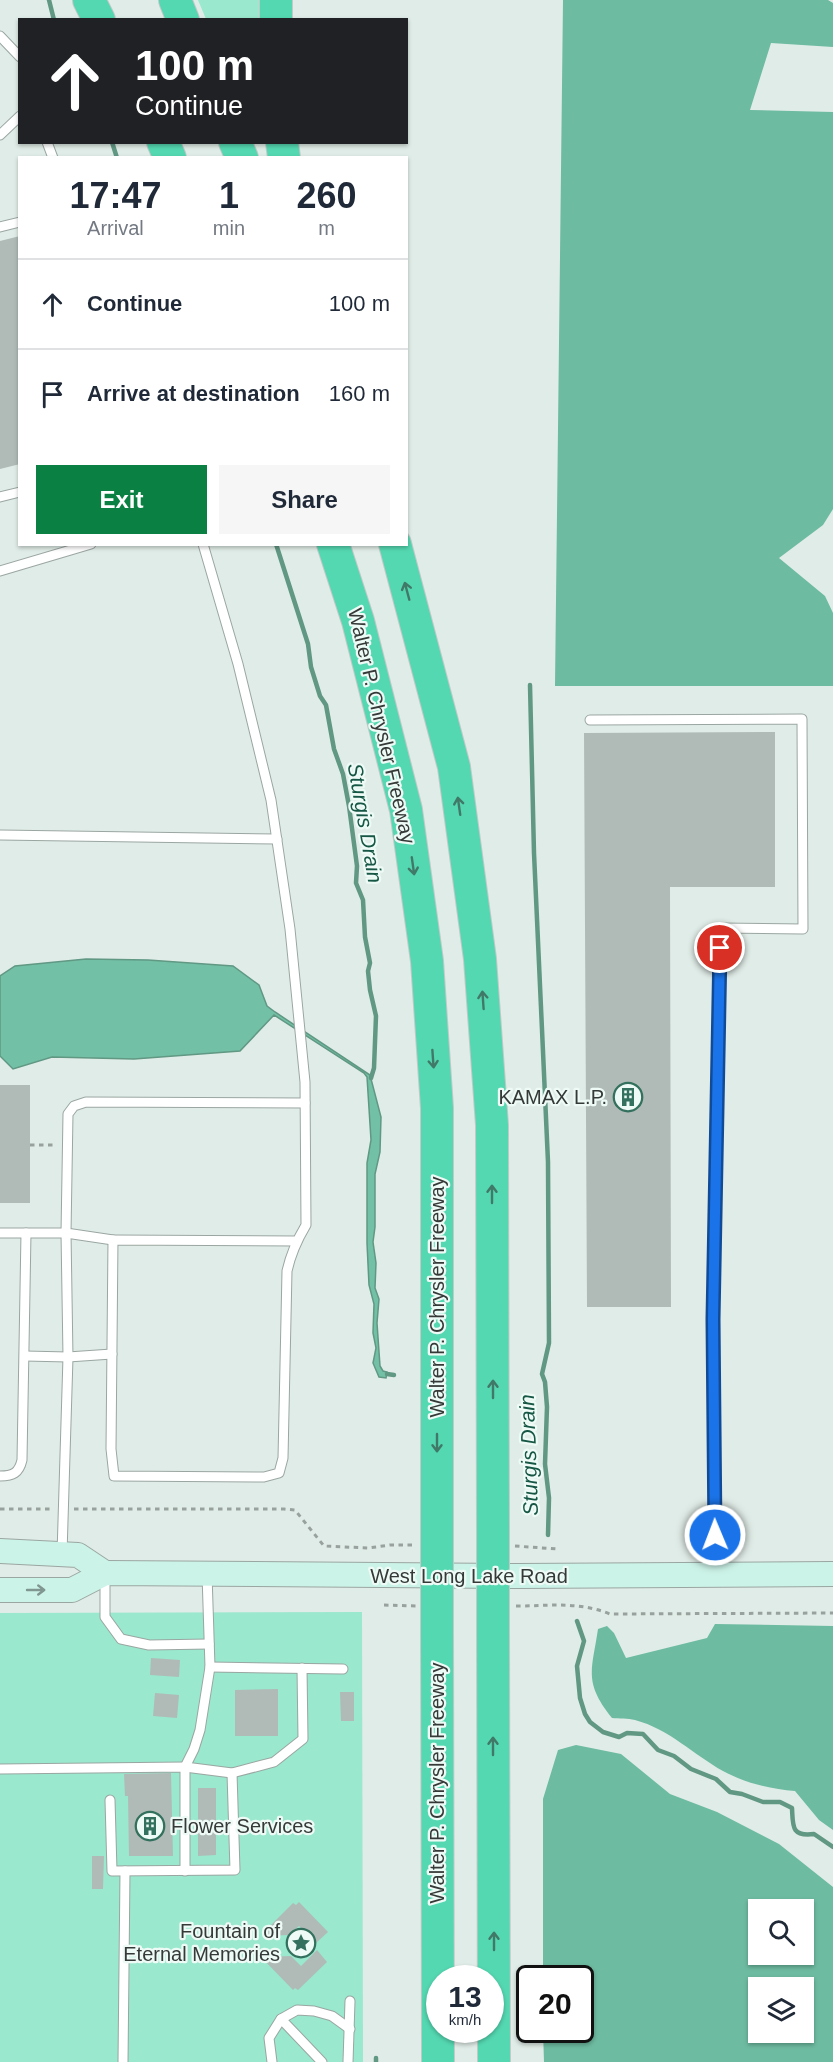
<!DOCTYPE html>
<html lang="en">
<head>
<meta charset="utf-8">
<style>
  :root { --surface:#fff; --page:#f6f6f7; --text:#1f2937; --muted:#747a83; --line:#e0e1e3; --accent:#0b8043 }
  body { margin:0; font-family:Helvetica,sans-serif; background:var(--page); color:var(--text); height:100vh; display:flex; flex-direction:column; font-size:22px; white-space:nowrap }
  * { box-sizing:border-box; margin:0 }
  p { font-size:20px; color:var(--muted) }
  .icon { flex:none; width:33px; height:33px; fill:none; stroke:currentColor; stroke-width:2; stroke-linecap:round; stroke-linejoin:round }
  .map { position:relative; flex:1; overflow:hidden }
  .drawer { position:absolute; left:18px; top:156px; width:390px; height:390px; display:flex; flex-direction:column; background:var(--surface); border-radius:0px; box-shadow:0 2px 4px #0004 }
  .drawer>* { flex:none }
  .hud { position:absolute; left:18px; top:18px; width:390px; height:126px; border-radius:0px; box-shadow:0 2px 4px #0004; background:#202124; color:#fff; overflow:hidden }
  .tools { position:absolute; left:748px; top:1899px; display:grid; gap:12px }
  .tools a { display:grid; place-items:center; width:66px; height:66px; border-radius:0px; background:var(--surface); box-shadow:0 2px 4px #0004; font-size:30px }
  .speed { position:absolute; left:426px; top:1965px; display:flex; gap:12px; font-size:30px; font-weight:700; text-align:center }
  .speed>* { display:grid; place-content:center; width:78px; height:78px; border-radius:50%; background:var(--surface); box-shadow:0 2px 4px #0004; line-height:1 }
  .speed small { font-size:15px; font-weight:400 }
  .speed .limit { border:3px solid #111; border-radius:9px; background:#fff; color:#111 }
  .pin { position:absolute; display:grid; place-items:center; width:51px; height:51px; color:#fff; margin:-26px; border:3px solid #fff; border-radius:50%; box-shadow:0 2px 6px #0007 }
  .me { position:absolute; width:66px; margin:-33px; rotate:359deg; stroke-linejoin:round; filter:drop-shadow(0 0 4px #0008) }
  .turn { display:flex; align-items:center; gap:21px; height:126px; padding:0 18px; font-size:27px }
  .turn .icon { width:78px; height:78px; stroke-width:2.5 }
  .turn b { display:block; font-size:42px; line-height:51px }
  .eta { display:flex; justify-content:space-evenly; align-items:center; height:102px; text-align:center }
  .eta b { font-size:36px; font-weight:700; line-height:42px }
  .button { display:flex; gap:12px; margin-top:auto; padding:12px 18px }
  .button a { flex:1; height:69px; border-radius:0px; background:var(--accent); color:#fff; font-size:24px; font-weight:700; line-height:69px; text-align:center }
  .button a+a { background:var(--page); color:var(--text) }
  ul { padding:0; list-style:none }
  li { display:flex; align-items:center; gap:18px; height:90px; padding:0 18px; border-top:2px solid var(--line) }
  li div { flex:1 }
  li b { display:block; font-size:22px }
  li em { font-style:normal }
  .map>svg:first-child { display:block }
</style>
</head>
<body>
<div class="map">
<svg width="833" height="2062" viewBox="0 0 833 2062">
  <rect width="100%" height="100%" fill="#e0ece7"/>
  <!-- green -->
  <g fill="#9ae8cd">
    <polygon points="198,0 264,0 264,19 206,19"/>
    <polygon points="362,1612 363,2062 0,2062 0,1613"/>
  </g>
  <!-- forest -->
  <g fill="#6dbba1" fill-rule="evenodd">
    <polygon points="563,0 828,0 833,3 833,47 771,43 750,110 833,112 833,509 823,525 779,558 825,596 833,613 833,686 555,686"/>
    <path d="M715 1624 833 1626V1830L819 1820 795 1791C770 1789 745 1783 723 1771 694 1755 669 1729 635 1720 628 1718 619 1719 612 1718 583 1682 592 1670 598 1629L607 1626 614 1633 626 1658 707 1638Z"/>
    <path d="M576 1745 621 1754 670 1794 717 1812 779 1844 833 1887V2062H544L543 2030H580V1978H543V1799L558 1750ZM759 1910H804V1954H759ZM759 1988H804V2032H759Z"/>
  </g>
  <!-- water -->
  <polygon fill="#72c0a5" stroke="#609884" stroke-width="1.5" points="86,959 148,960 233,966 259,985 267,1006 275,1012 370,1075 381,1117 380,1152 375,1174 375,1227 373,1242 376,1263 375,1288 379,1299 377,1323 380,1366 383,1371 387,1372 386,1378 379,1377 373,1363 376,1348 373,1333 374,1304 369,1285 367,1243 367,1163 371,1140 367,1077 364,1073 274,1015 240,1051 134,1059 52,1057 13,1069 0,1056 0,976 15,966"/>
  <g fill="none" stroke-linecap="round" stroke-linejoin="round">
    <!-- stream -->
    <g stroke="#609884" stroke-width="4.5">
      <polyline points="49,0 54,20"/>
      <polyline points="112,142 117,158"/>
      <polyline points="276,544 308,644 311,667 320,696 326,705 334,749 343,774 349,806 357,866 356,883 363,900 365,937 370,963 368,971 370,990 376,1016 374,1068 371,1078"/>
      <polyline points="530,685 534,853 548,1162 549,1343 542,1374 545,1382 547,1407 545,1464 549,1498 548,1535"/>
      <polyline points="387,1374 394,1375"/>
      <path d="M577 1621 584 1641 577 1666 580 1698 585 1714 590 1722 603 1732 619 1737 627 1733 643 1734 658 1750 674 1756 691 1769 716 1779 730 1792 742 1794 763 1802H780L792 1808C793 1826 791 1837 814 1834L833 1847"/>
      <polyline points="376,2058 376,2062"/>
    </g>
  </g>
  <!-- building -->
  <g fill="#b0bbb7">
    <polygon points="20,236 20,464 0,469 0,241"/>
    <polygon points="775,732 775,887 670,887 671,1307 587,1307 584,733"/>
    <rect x="0" y="1085" width="30" height="118"/>
    <polygon points="151,1658 180,1660 179,1677 150,1675"/>
    <polygon points="278,1689 278,1736 235,1736 235,1690"/>
    <polygon points="340,1692 354,1692 354,1721 341,1721"/>
    <polygon points="155,1693 179,1695 177,1718 153,1716"/>
    <polygon points="171,1773 173,1856 129,1856 128,1796 125,1796 124,1774"/>
    <polygon points="198,1788 216,1788 216,1855 198,1856"/>
    <polygon points="92,1856 104,1856 103,1889 92,1889"/>
    <polygon points="299,1902 328,1932 316,1943 299,1926 289,1935 265,1936 265,1931 293,1903 296,1905"/>
    <polygon points="317,1950 327,1962 298,1990 295,1988 293,1990 263,1959 265,1957 291,1956 301,1966"/>
  </g>
  <g fill="none" stroke-linecap="round" stroke-linejoin="round">
    <!-- lane casing -->
    <g stroke="#9aa6a1" stroke-width="11">
      <g id="lane">
        <polyline points="0,36 20,57"/>
        <polyline points="0,135 20,116"/>
        <polyline points="47,142 53,158"/>
        <polyline points="0,227 20,222"/>
        <polyline points="0,497 20,492"/>
        <path d="M203 544 238 664 271 800 290 929 305 1082 306 1225C297 1240 291 1253 287 1271L283 1458 279 1473 264 1477 114 1476 111 1449 113 1240 297 1241"/>
        <polyline points="0,571 91,544"/>
        <polyline points="590,720 802,719 803,929 720,928 713,1319 715,1573"/>
        <polyline points="0,835 277,839"/>
        <polyline points="0,1233 66,1233 68,1357 62,1554"/>
        <polyline points="113,1240 66,1233 68,1114 74,1106 86,1102 305,1103"/>
        <polyline points="25,1356 68,1357 112,1354"/>
        <path d="M0 1476C13 1476 19 1473 22 1460L26 1233"/>
        <polyline points="105,1575 105,1617 121,1639 149,1645 209,1644"/>
        <polyline points="210,1667 343,1669"/>
        <polyline points="0,1769 185,1767 232,1773 274,1762 303,1739 302,1668"/>
        <polyline points="110,1800 112,1871 235,1870 232,1773"/>
        <polyline points="185,1871 185,1767 194,1749 200,1730 210,1667 207,1574"/>
        <polyline points="281,2019 322,2062"/>
        <polyline points="123,2062 125,1871"/>
        <polyline points="272,2062 269,2038 281,2019 297,2010 314,2011 332,2016 350,2029"/>
        <polyline points="348,2062 350,2001"/>
      </g>
    </g>
    <!-- secondary casing -->
    <g stroke="#9aa6a1" stroke-width="26">
      <g id="secondary">
        <polyline points="0,1551 78,1555 105,1573"/>
        <polyline points="0,1590 72,1590 105,1573 518,1576 833,1574"/>
      </g>
    </g>
    <!-- highway casing -->
    <g stroke="#c6c8c7" stroke-width="34">
      <g id="highway">
        <polyline points="89,0 99,20"/>
        <polyline points="175,0 183,20"/>
        <polyline points="276,20 276,0"/>
        <polyline points="163,142 170,158"/>
        <polyline points="235,142 242,158"/>
        <polyline points="282,142 284,158"/>
        <polyline points="333,544 358,621 406,810 427,961 437,1108 437,1530"/>
        <polyline points="395,544 454,767 480,959 492,1125 493,1532"/>
        <polyline points="437,1628 438,2062"/>
        <polyline points="493,1628 494,2062"/>
      </g>
    </g>
    <!-- path -->
    <g stroke="#98a19d" stroke-width="3" stroke-dasharray="4.5 4.5" stroke-linecap="butt">
      <polyline points="30,1145 55,1145"/>
      <polyline points="0,1509 52,1509"/>
      <polyline points="74,1509 284,1509 295,1510 324,1546 368,1548 390,1545 416,1545"/>
      <polyline points="515,1546 558,1549"/>
      <polyline points="384,1605 416,1606"/>
      <path d="M516 1606C549 1606 578 1601 610 1614L833 1613"/>
    </g>
    <!-- lane -->
    <use href="#lane" stroke="#fff" stroke-width="9"/>
    <!-- secondary -->
    <use href="#secondary" stroke="#ccf3e8" stroke-width="24"/>
    <!-- highway -->
    <use href="#highway" stroke="#54d8b1" stroke-width="32"/>
    <!-- highway-bridge casing -->
    <g stroke="#c6c8c7" stroke-width="34" stroke-linecap="butt">
      <g id="highway-bridge">
        <polyline points="437,1530 437,1628"/>
        <polyline points="493,1532 493,1628"/>
      </g>
    </g>
    <!-- highway-bridge -->
    <use href="#highway-bridge" stroke="#54d8b1" stroke-width="32"/>
  </g>
  <!-- one-way arrows -->
  <defs><path id="oneway-shaft" d="M-6 0H5M1.5-3L5.5 0L1.5 3" fill="none" stroke-width="1.6" stroke-linecap="round" stroke-linejoin="round" transform="scale(1.5)"/></defs>
  <g stroke="#417968">
    <use href="#oneway-shaft" transform="translate(407 591) rotate(-105)"/>
    <use href="#oneway-shaft" transform="translate(459 806) rotate(-98)"/>
    <use href="#oneway-shaft" transform="translate(413 866) rotate(82)"/>
    <use href="#oneway-shaft" transform="translate(483 1000) rotate(-94)"/>
    <use href="#oneway-shaft" transform="translate(433 1059) rotate(86)"/>
    <use href="#oneway-shaft" transform="translate(492 1194) rotate(-90)"/>
    <use href="#oneway-shaft" transform="translate(493 1389) rotate(-90)"/>
    <use href="#oneway-shaft" transform="translate(437 1443) rotate(90)"/>
    <use href="#oneway-shaft" transform="translate(493 1746) rotate(-90)"/>
    <use href="#oneway-shaft" transform="translate(494 1941) rotate(-90)"/>
  </g>
  <use stroke="#809690" href="#oneway-shaft" transform="translate(36 1590)"/>
  <g fill="none" stroke-linecap="round" stroke-linejoin="round">
    <!-- route casing -->
    <g stroke="#114b97" stroke-width="15">
      <polyline id="route" points="715,1535 713,1319 720,948"/>
    </g>
    <!-- route -->
    <use href="#route" stroke="#1a73e8" stroke-width="10"/>
  </g>
  <!-- icons -->
  <defs>
    <g id="building-ring" transform="scale(1.5)"><circle r="9.5" fill="#edfaf5" stroke="#33705d" stroke-width="1.5"/><path d="M-4-6H4V6H1V3H-1V6H-4ZM-2.5-4.3h1.7v1.8h-1.7ZM.8-4.3h1.7v1.8H.8ZM-2.5-1h1.7V.8h-1.7ZM.8-1h1.7V.8H.8Z" fill="#33705d"/></g>
    <g id="sight-ring" transform="scale(1.5)"><circle r="9.5" fill="#edfaf5" stroke="#33705d" stroke-width="1.5"/><path d="M0-6L1.8-2.2L6-1.7L2.9 1.2L3.7 5.4L0 3.3L-3.7 5.4L-2.9 1.2L-6-1.7L-1.8-2.2Z" fill="#33705d"/></g>
  </defs>
  <g fill-rule="evenodd">
    <use href="#building-ring" x="628" y="1097"/>
    <use href="#building-ring" x="150" y="1826"/>
    <use href="#sight-ring" x="301" y="1943"/>
  </g>
  <g text-anchor="middle" stroke-width="4.5" stroke-linejoin="round" paint-order="stroke">
    <!-- street labels -->
    <g font-size="20" fill="#353a38" stroke="#edfaf5">
      <text transform="translate(382 726) rotate(77)" y="7">Walter P. Chrysler Freeway</text>
      <text transform="translate(437 1297) rotate(-90)" y="7">Walter P. Chrysler Freeway</text>
      <text x="469" y="1583">West Long Lake Road</text>
      <text transform="translate(437 1783) rotate(-90)" y="7">Walter P. Chrysler Freeway</text>
    </g>
    <!-- poi labels -->
    <g font-size="20" fill="#353a38" stroke="#edfaf5" text-anchor="end">
      <text x="607" y="1104">KAMAX L.P.</text>
      <text x="171" y="1833" text-anchor="start">Flower Services</text>
      <text x="280" y="1938">Fountain of<tspan x="280" dy="23">Eternal Memories</tspan></text>
    </g>
    <!-- water labels -->
    <g font-size="21" font-style="italic" fill="#165644" stroke="#edfaf5">
      <text transform="translate(365 823) rotate(80)" y="7">Sturgis Drain</text>
      <text transform="translate(529 1455) rotate(-92)" y="7">Sturgis Drain</text>
    </g>
  </g>
</svg>
<div class="tools">
<a><svg class="icon" aria-label="search" viewBox="0 0 24 24"><circle cx="10" cy="10" r="6"/><path d="M15 15l6 6"/></svg></a>
<a><svg class="icon" aria-label="layers" viewBox="0 0 24 24"><path d="M12 4l9 5-9 5-9-5zM3 14l9 5 9-5"/></svg></a>
</div>
<div class="speed"><div>13<small>km/h</small></div><div class="limit">20</div></div>
<div class="pin" style="left:720px;top:948px;background:#d93025"><svg class="icon" aria-label="arrive" viewBox="0 0 24 24"><path d="M6 21V4h12l-3 4 3 4H6"/></svg></div>
<svg class="me" style="left:715px;top:1535px" viewBox="-20 -20 40 40"><circle r="17" fill="#1a73e8" stroke="#fff" stroke-width="3"/><path d="M0-11L8 9 0 5-8 9z" fill="#fff"/></svg>
<div class="hud">
<div class="turn"><svg class="icon" aria-label="ahead" viewBox="0 0 24 24"><path d="M12 20V5M6 11l6-6 6 6"/></svg><div><b>100 m</b>Continue</div></div>
</div>
<section class="drawer">
<div class="eta">
<div><b>17:47</b><p>Arrival</p></div>
<div><b>1</b><p>min</p></div>
<div><b>260</b><p>m</p></div>
</div>
<ul>
<li><svg class="icon" aria-label="ahead" viewBox="0 0 24 24"><path d="M12 20V5M6 11l6-6 6 6"/></svg><div><b>Continue</b></div><em>100 m</em></li>
<li><svg class="icon" aria-label="arrive" viewBox="0 0 24 24"><path d="M6 21V4h12l-3 4 3 4H6"/></svg><div><b>Arrive at destination</b></div><em>160 m</em></li>
</ul>
<div class="button"><a>Exit</a><a>Share</a></div>
</section>
</div>
</body>
</html>
